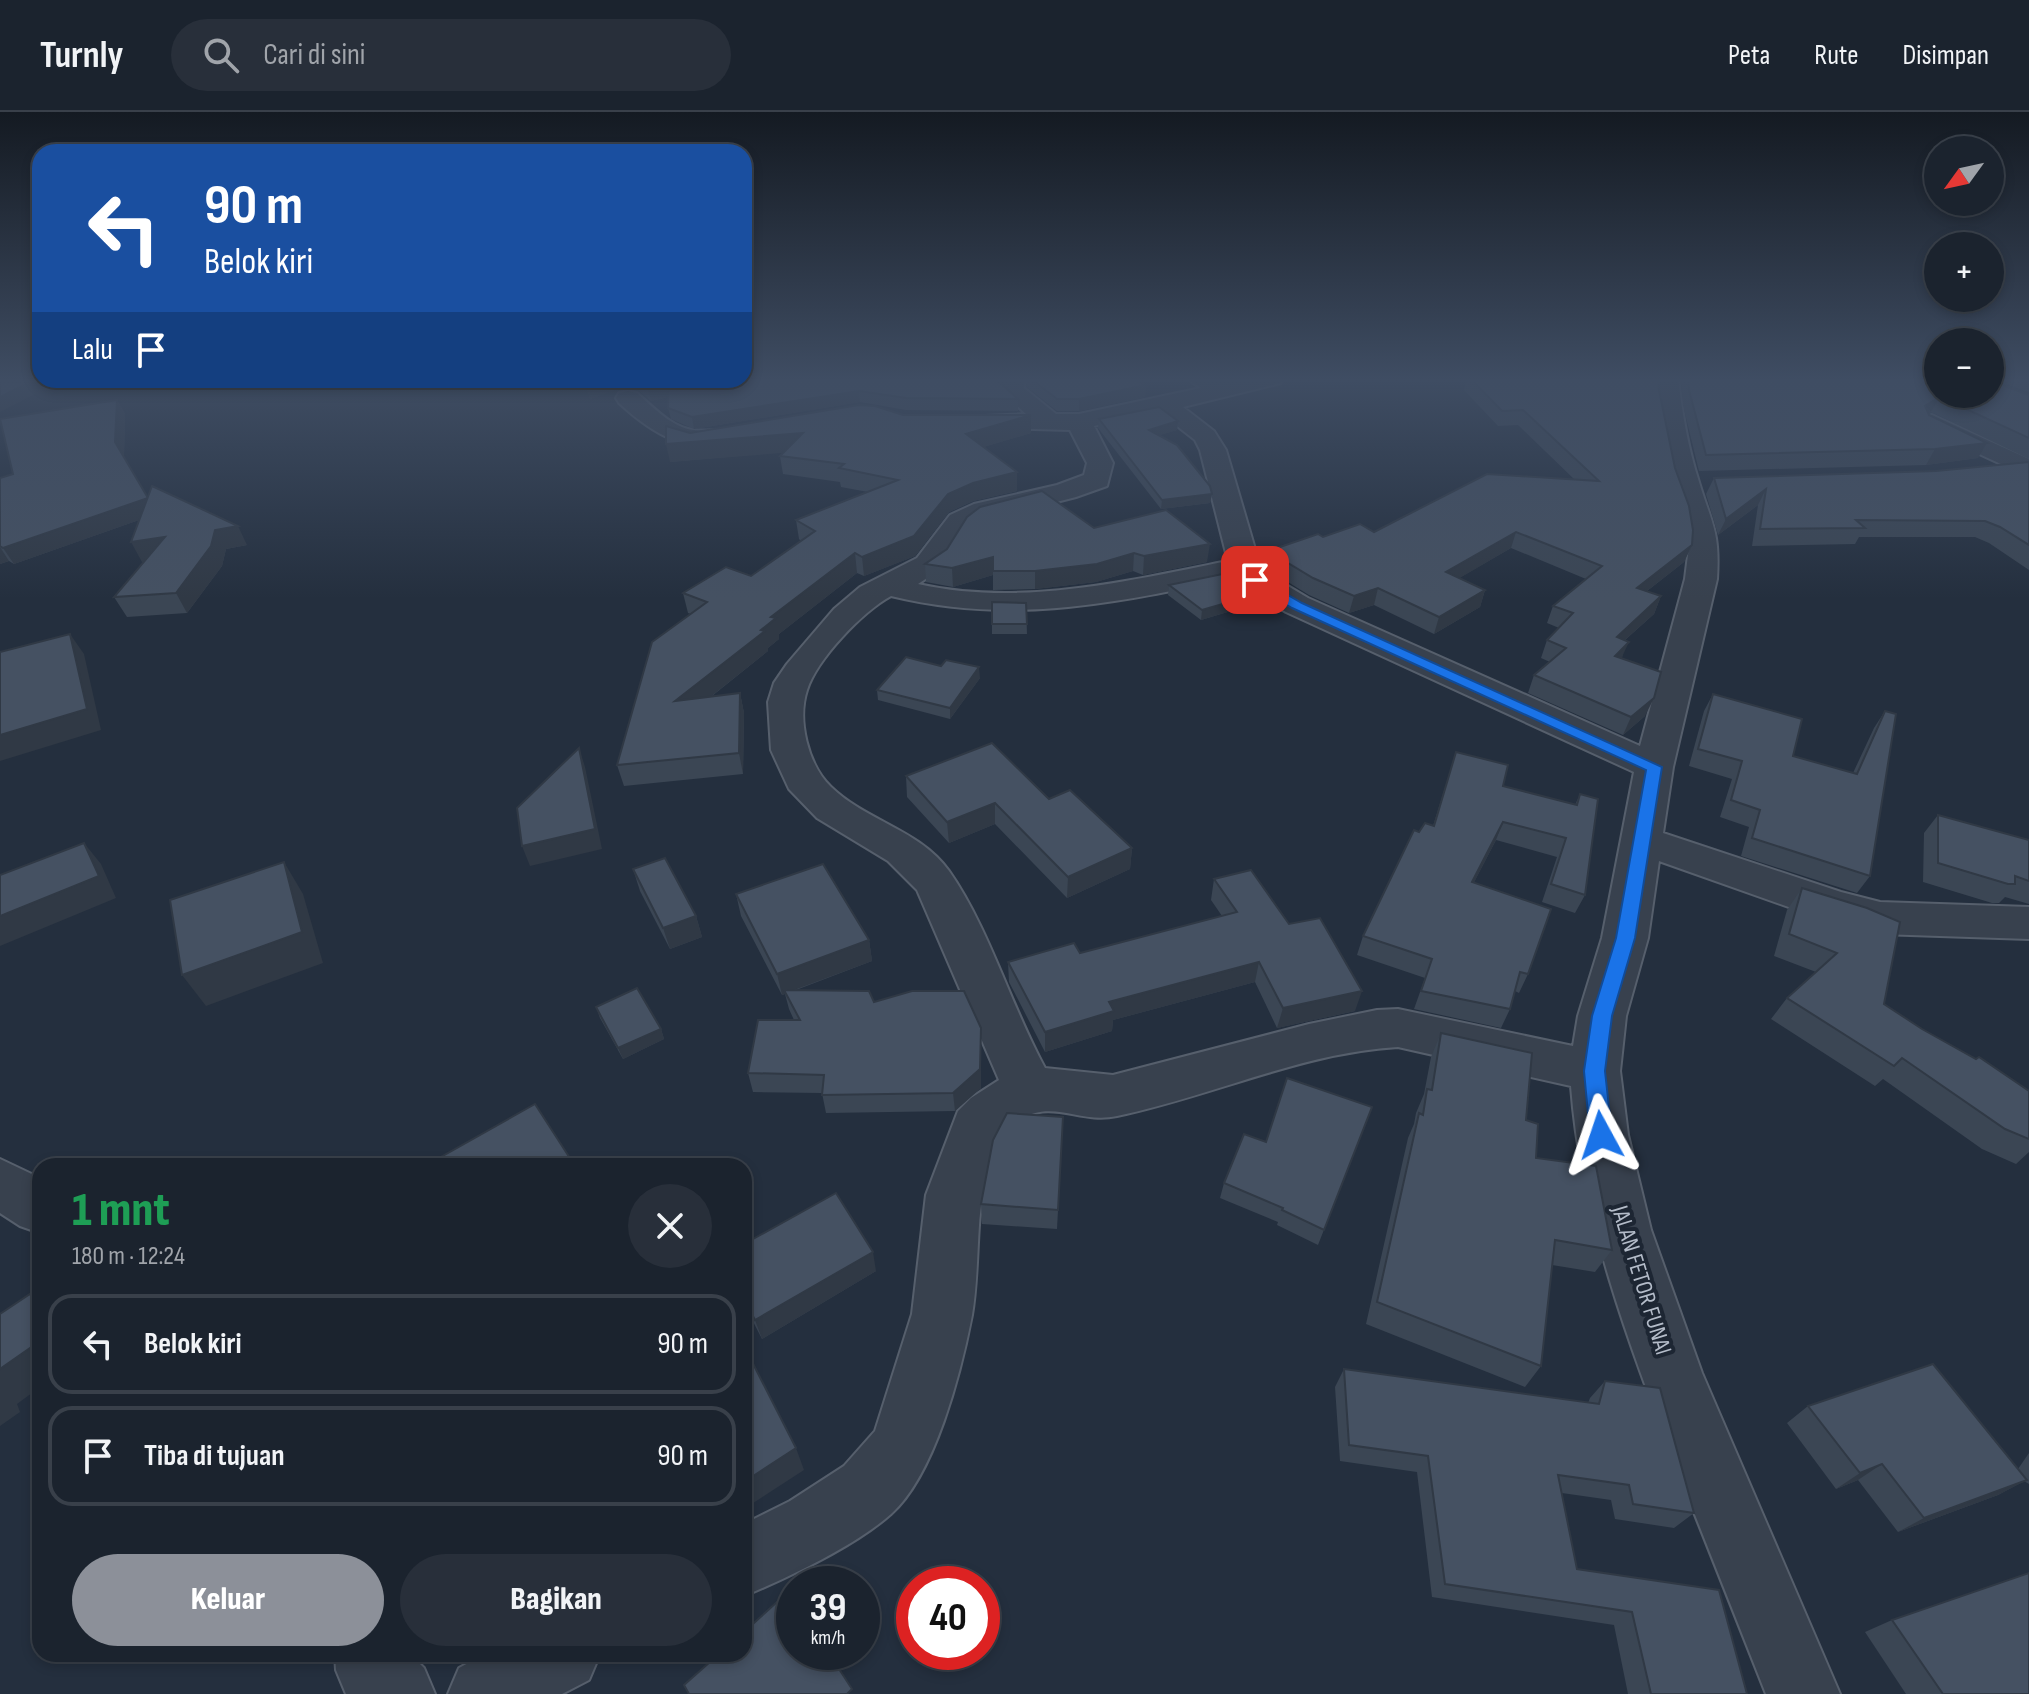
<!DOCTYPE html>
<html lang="id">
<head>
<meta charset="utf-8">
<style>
  :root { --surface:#1b232e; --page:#282f3a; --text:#f1f3f6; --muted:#a0a4aa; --line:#39404a; --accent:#8c9099 }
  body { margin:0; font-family:"Sofia Sans Condensed",sans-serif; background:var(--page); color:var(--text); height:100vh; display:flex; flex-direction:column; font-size:30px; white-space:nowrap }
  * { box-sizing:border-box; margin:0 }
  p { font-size:26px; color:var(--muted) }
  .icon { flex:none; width:44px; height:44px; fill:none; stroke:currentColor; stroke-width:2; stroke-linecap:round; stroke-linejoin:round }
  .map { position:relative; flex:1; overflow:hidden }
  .sheet { position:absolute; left:32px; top:1046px; width:720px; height:504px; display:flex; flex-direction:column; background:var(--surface); border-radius:24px; box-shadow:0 4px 12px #0003,0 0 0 2px var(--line) }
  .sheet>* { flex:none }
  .top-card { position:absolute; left:32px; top:32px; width:720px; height:244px; border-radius:24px; box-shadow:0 4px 12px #0003,0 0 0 2px var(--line); background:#1a4fa0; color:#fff; overflow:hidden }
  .needle { width:52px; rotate:237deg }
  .tools { position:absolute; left:1924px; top:24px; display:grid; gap:16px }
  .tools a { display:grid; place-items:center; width:80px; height:80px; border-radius:50%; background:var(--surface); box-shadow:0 4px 12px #0003,0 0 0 2px var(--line); font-size:40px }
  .speed { position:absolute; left:776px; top:1454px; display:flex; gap:16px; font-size:40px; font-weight:700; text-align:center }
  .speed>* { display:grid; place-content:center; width:104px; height:104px; border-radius:50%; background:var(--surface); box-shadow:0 4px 12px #0003,0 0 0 2px var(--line); line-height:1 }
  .speed small { font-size:20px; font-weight:400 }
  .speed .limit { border:12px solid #d22; background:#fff; color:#111 }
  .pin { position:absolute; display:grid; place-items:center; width:68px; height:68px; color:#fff; margin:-34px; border-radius:16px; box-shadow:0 4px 12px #0006 }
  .me { position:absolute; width:88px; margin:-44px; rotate:355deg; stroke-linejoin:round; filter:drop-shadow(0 0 6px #0008) }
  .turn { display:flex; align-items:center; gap:28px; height:168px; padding:0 40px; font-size:36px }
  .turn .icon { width:104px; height:104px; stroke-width:2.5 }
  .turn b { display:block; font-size:56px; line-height:68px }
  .then { display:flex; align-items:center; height:76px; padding:0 40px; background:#0003; gap:16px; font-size:30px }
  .round { display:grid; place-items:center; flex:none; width:84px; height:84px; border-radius:42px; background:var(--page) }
  .overview { display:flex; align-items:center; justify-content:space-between; height:136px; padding:0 40px }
  h1 { font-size:48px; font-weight:800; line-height:60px; color:#1e9e55 }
  .cta { display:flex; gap:16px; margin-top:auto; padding:16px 40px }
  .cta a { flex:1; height:92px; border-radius:48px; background:var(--accent); color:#fff; font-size:32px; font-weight:800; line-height:92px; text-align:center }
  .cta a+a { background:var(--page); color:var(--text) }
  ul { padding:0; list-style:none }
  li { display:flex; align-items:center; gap:24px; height:100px; margin:0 16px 12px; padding:0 24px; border:4px solid var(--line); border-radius:24px }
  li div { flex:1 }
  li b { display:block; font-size:30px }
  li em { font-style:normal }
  header { display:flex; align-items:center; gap:48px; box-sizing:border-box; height:112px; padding:0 40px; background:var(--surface); border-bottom:2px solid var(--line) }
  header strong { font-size:38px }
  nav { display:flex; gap:44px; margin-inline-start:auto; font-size:28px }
  .search { width:560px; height:72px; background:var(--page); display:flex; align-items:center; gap:20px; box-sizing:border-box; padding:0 28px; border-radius:44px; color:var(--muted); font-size:30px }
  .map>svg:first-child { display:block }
</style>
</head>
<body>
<header>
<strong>Turnly</strong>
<div class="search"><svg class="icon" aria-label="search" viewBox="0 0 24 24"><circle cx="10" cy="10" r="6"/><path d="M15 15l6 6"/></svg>Cari di sini</div>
<nav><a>Peta</a><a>Rute</a><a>Disimpan</a></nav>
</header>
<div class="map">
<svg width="2029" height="1582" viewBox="0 0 2029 1582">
  <rect width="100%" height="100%" fill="#242f3e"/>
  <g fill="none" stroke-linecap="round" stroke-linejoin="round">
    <!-- minor casing -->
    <g stroke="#565f6c" stroke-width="4">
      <g id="minor">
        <path d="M1001 266H1025L1024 276 1056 302H1079L1201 276 1186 266H1217L1227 270 1245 266H1285L1281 271 1183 295 1214 319 1226 338 1260 454 1266 461 1308 486 1640 634 1685 467 1689 435 1685 410 1671 371 1656 293 1654 266H1678C1682 301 1688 336 1699 370 1712 413 1720 419 1717 467L1673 655 1663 721 1841 780 1880 790 2029 795V827L1880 822 1817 805 1659 749 1648 826 1626 904 1620 959 1628 1023 1651 1118 1702 1261 1840 1582H1766C1736 1506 1706 1430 1676 1355 1629 1232 1581 1106 1571 974L1398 935C1304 940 1209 985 1117 1004 1075 1013 1049 981 1008 1016 989 1032 981 1088 979 1113 977 1142 977 1174 972 1203 961 1260 935 1363 891 1402 855 1434 789 1465 744 1484V1412L790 1389 844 1354 875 1319 912 1202 926 1083 958 999 971 986 999 968 917 778 888 749 817 706 789 677 771 638 768 590 774 571 787 552 834 497 860 475 917 446 950 403 974 392 1057 373 1084 363 1087 351 1070 318 963 315 959 310 963 305 1026 302 1000 278ZM1159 300 1195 328 1200 338 1228 449C1127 469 1021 495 918 472L945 454 965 421 979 410 1076 385 1107 374 1113 351 1094 314ZM1237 466 1244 475 1286 500 1634 660 1602 826 1578 904 1573 934 1398 897 1377 898 1309 912 1113 963 1045 956C1011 894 989 816 949 759 920 718 866 709 831 675 808 653 797 608 807 578 817 547 862 500 891 484 1015 514 1116 490 1237 466Z"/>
        <path d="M528 268H582L578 273C564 277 546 277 532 273Z"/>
        <path d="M628 279 637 281C653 295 672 316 694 318 707 320 719 316 732 320L736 325 732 330C685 342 653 322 619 291L616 286 619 281Z"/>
        <polygon points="1932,303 2029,347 2029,365 1923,316 1919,311 1923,306"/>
        <polygon points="0,1047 40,1066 40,1121 20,1114 0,1101"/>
        <polygon points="335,1542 410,1542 424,1556 435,1582 346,1582 336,1558"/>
        <polygon points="485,1542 600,1542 589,1568 562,1582 448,1582 459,1556"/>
      </g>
    </g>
    <!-- minor -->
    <use href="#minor" fill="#38414e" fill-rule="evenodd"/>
  </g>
  <!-- wall -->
  <g fill="#3b4654">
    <polygon points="1027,266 1131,266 1146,273 1145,285 1079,299 1057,299 1027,275"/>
    <polygon points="1467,266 1658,266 1659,278 1692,433 1684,450 1647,479 1661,484 1654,502 1625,528 1622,546 1645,604 1623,623 1528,581 1534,563 1550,550 1541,546 1547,528 1559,516 1547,511 1553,494 1586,467 1511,436 1459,466 1485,478 1480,495 1434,522 1374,493 1349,501 1309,483 1265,456 1268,439 1323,425 1374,420 1575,368 1518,313 1498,314 1464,278"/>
    <polygon points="1681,266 2029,266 2029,280 1994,268 1994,270 2029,283 2029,347 1931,300 1929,302 1978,346 1926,353 1699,359 1683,293"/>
    <polygon points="584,268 998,269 1018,287 1018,299 906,298 860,290 694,317 671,307 668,296 668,285 651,289 631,272 590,287"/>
    <polygon points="117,288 125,302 124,345 148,386 247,433 226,437 222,454 187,501 127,505 114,485 145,449 142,450 139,408 14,452 9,449 0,452 0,366 13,362"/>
    <polygon points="903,303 1031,303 1031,321 983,335 1017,360 1017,379 973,389 949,400 915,444 864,464 857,461 779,522 779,527 768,536 768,539 712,584 740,581 744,601 743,662 624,674 617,653 691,502 688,501 683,481 751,464 801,429 799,427 796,408 868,380 841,375 840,370 783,362 780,344 784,340 670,350 690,321"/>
    <polygon points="1099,307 1178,309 1177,318 1159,323 1212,382 1210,391 1161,397 1098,316"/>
    <polygon points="2029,350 2029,458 1989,431 1975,425 1859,425 1855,432 1752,434 1758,393 1718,423 1706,382 1714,366 1936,359"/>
    <polygon points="1094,416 1207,450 1143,463 1133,459 1096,470 1035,477 993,478 993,463 953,475 926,470 925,452"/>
    <polygon points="1244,468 1268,493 1247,500 1241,496 1201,508 1168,483 1169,473"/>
    <polygon points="992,490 1026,491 1027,522 992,522"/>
    <polygon points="980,566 950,607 878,588 877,578"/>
    <polygon points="1713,582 1793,644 1853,661 1874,616 1885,599 1870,764 1857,781 1741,744 1749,715 1720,705 1732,667 1689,654 1704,599"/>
    <polygon points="1456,640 1503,674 1575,693 1580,682 1585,783 1575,801 1542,790 1557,745 1496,728 1474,770 1528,862 1519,881 1515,879 1510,897 1501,916 1414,897 1425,866 1357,843 1363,824 1419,720 1433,714"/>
    <polygon points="906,664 1049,687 1132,736 1130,757 1067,786 995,712 949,731 907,685"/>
    <polygon points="1938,703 2029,728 2029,792 2005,785 1999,791 1992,791 1923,770 1924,721"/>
    <polygon points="633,757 696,804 702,825 670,837 640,779"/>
    <polygon points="1214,767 1289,812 1355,899 1277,916 1255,870 1113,908 1112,919 1045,940 1009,870 1008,850 1080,841 1222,804 1211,788"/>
    <polygon points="1802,776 1884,892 1922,917 2029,979 2029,1040 2016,1052 1982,1037 1883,967 1875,974 1771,907 1787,886 1816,860 1774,844 1787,798"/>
    <polygon points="736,782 869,828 872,849 796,878 874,890 981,916 981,976 955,999 826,1001 822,981 753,980 748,961 794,908 789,897 785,882 782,883 741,804"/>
    <polygon points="596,895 661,917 664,927 623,947 600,906"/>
    <polygon points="1441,921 1526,1008 1536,1046 1612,1138 1595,1160 1552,1153 1541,1254 1525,1275 1366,1212 1408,1026 1414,1012 1416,1001 1424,982 1431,945"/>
    <polygon points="1372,995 1318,1133 1277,1113 1278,1110 1220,1086 1224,1071 1266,1030"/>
    <polygon points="1063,1005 1057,1117 982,1112 981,1092"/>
    <polygon points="744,1132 876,1159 762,1227 744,1192"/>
    <polygon points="1344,1257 1588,1291 1590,1286 1605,1269 1694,1401 1674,1416 1615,1407 1611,1388 1562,1381 1577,1457 1747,1582 1628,1582 1614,1513 1432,1485 1417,1360 1340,1349 1335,1275"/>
    <polygon points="1808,1294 2018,1357 2029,1341 2029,1372 2024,1369 1998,1383 1898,1420 1858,1368 1836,1377 1787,1311"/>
    <polygon points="1892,1508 2029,1582 1906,1582 1865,1520"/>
  </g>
  <!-- shaded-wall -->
  <g fill="#303945">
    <polygon points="0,266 17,266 0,273"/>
    <polygon points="609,268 630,268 631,272 590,287 587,276"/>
    <polygon points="28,271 35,282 0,300 0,285"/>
    <polygon points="669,273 671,284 651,289 648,277"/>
    <polygon points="1146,273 1145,285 1079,299 1079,287"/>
    <polygon points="859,279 860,290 694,317 692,305"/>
    <polygon points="1940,285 1931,300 1917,309 1925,294"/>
    <polygon points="117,288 125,302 124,345 115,330"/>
    <polygon points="1031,303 1031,321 967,340 966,322"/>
    <polygon points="1178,309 1177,318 1148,327 1149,318"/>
    <polygon points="803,321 806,339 670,350 666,332"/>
    <polygon points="1987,331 1978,346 1926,353 1935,337"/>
    <polygon points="1017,360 1017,379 973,389 949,400 915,444 864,464 862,445 948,382 973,371"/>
    <polygon points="1766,377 1758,393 1718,423 1726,407"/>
    <polygon points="1212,382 1210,391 1161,397 1162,388"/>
    <polygon points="148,386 156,402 14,452 3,436"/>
    <polygon points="238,414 247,433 226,437 222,454 187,501 176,481 215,418"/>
    <polygon points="1516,420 1511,436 1441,477 1446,460"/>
    <polygon points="165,425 176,444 142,450 131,430"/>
    <polygon points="1210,432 1207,450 1143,463 1144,444"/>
    <polygon points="1692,433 1684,450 1629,493 1637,476"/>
    <polygon points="0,435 9,449 0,452"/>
    <polygon points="855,441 857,461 779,522 779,527 768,536 768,539 680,609 675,589 761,518 771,505"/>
    <polygon points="1134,441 1133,459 1096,470 1035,477 1035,459"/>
    <polygon points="993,445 993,463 953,475 952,456"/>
    <polygon points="1378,476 1374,493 1349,501 1354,484"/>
    <polygon points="1485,478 1480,495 1434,522 1439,505"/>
    <polygon points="1270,483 1268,493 1247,500 1248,490"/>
    <polygon points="1661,484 1654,502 1609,542 1617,525"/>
    <polygon points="1243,486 1241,496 1201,508 1202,498"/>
    <polygon points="70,522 84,542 101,618 0,649 0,623"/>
    <polygon points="1629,530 1621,547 1615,544"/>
    <polygon points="979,555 980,566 950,607 950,596"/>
    <polygon points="740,581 744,601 743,662 739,641"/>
    <polygon points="1654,586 1645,604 1623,623 1631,605"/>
    <polygon points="579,636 585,655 602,737 530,754 522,734"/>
    <polygon points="995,691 995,712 949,731 947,710"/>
    <polygon points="1503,710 1496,728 1465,788 1472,770"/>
    <polygon points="84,731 101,752 116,786 0,834 0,804"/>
    <polygon points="1132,736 1130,757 1067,786 1068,765"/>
    <polygon points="284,750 303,782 323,851 206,894 182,863"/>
    <polygon points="696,804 702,825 670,837 663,816"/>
    <polygon points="869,828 872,849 786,881 784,878 785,882 782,883 777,862"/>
    <polygon points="1259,850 1255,870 1113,908 1112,919 1045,940 1045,920 1109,890"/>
    <polygon points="1362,879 1355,899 1277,916 1283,896"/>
    <polygon points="981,916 981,976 955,999 953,981"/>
    <polygon points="661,917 664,927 623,947 618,936"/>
    <polygon points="873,1140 876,1159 762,1227 755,1208"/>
    <polygon points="30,1182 40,1190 40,1198"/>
    <polygon points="40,1229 40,1275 17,1292 20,1300 0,1314 0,1257"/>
    <polygon points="796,1336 804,1358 744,1397 744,1370"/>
    <polygon points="1882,1352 1858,1368 1836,1377 1860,1361"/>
    <polygon points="2027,1368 1998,1383 1898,1420 1924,1406"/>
  </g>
  <!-- building -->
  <g fill="#455162" stroke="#303945" stroke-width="2">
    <polygon points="744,266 998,266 998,269 1018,287 906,286 859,279 692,305 668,296 669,273 648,277 637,268 744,268"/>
    <polygon points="1030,266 1131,266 1146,273 1079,287 1057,287"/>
    <polygon points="1470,266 1658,266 1659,278 1675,356 1689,394 1693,418 1692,433 1637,476 1661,484 1617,525 1629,530 1615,544 1661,560 1654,586 1631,605 1534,563 1566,536 1547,528 1573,501 1553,494 1602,454 1516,420 1446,460 1485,478 1439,505 1378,476 1354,484 1313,466 1268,439 1318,422 1323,425 1360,412 1374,420 1487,362 1599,369 1523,298 1502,299"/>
    <polygon points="1688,266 1938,266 1938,282 1990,282 1990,266 1994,266 1994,270 2029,283 2029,326 1940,285 1925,294 1929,303 1987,331 1935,337 1706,343 1689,278"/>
    <polygon points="585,268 609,268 587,276"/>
    <polygon points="0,269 28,271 0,285"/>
    <polygon points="117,288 115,330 148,386 3,436 0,434 0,366 13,362 0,307"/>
    <polygon points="859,293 875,294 903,303 1031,303 966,322 1017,360 973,371 948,382 914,424 862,445 855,441 771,505 776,506 761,518 765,519 675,589 740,581 739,641 617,653 652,530 707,490 683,481 726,455 751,464 815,419 796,408 898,368 839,356 844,352 780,344 803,321 666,332 666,314 690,321"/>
    <polygon points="1159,295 1178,309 1149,318 1177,333 1210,374 1212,382 1162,388 1099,307"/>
    <polygon points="2029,350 2029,433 2000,415 1985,409 1856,408 1865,416 1760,417 1766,377 1726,407 1714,366 1936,359"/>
    <polygon points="152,374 238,414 215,418 211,434 176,481 114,485 165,425 131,430"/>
    <polygon points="1042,379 1094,416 1166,398 1210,432 1144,444 1134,441 1097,452 1035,459 993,459 993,445 952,456 925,452 947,437 967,405 980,395"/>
    <polygon points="1237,459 1244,468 1270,483 1248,490 1243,486 1202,498 1169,473"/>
    <polygon points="992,490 1026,491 1027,512 992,512"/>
    <polygon points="70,522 87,597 0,623 0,540"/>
    <polygon points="906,545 941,554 946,548 979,555 950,596 877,578"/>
    <polygon points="1713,582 1802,607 1793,644 1857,662 1885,599 1896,602 1870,764 1752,726 1760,698 1731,688 1742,649 1698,637"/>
    <polygon points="992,631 1049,687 1070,678 1132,736 1068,765 995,691 947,710 906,664"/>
    <polygon points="579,636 595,717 522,734 517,696"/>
    <polygon points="1456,640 1508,653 1503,674 1577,693 1580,682 1598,687 1585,783 1551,772 1566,726 1503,710 1472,770 1551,797 1528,862 1520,860 1510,897 1421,879 1432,847 1363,824 1414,718 1419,720 1425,711 1434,714"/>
    <polygon points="1938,703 2029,728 2029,769 2015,764 2015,772 2008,772 1938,751"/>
    <polygon points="84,731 99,764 0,804 0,763"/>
    <polygon points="665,746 696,804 663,816 633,757"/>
    <polygon points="284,750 302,820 182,863 170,788"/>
    <polygon points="823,752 869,828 777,862 736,782"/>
    <polygon points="1251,758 1289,812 1320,806 1362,879 1283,896 1259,850 1109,890 1114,899 1045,920 1008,850 1074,831 1080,841 1237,800 1214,767"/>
    <polygon points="1802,776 1867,796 1900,810 1884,892 1922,917 1976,947 1979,945 2029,979 2029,1027 2005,1017 1902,946 1894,954 1787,886 1837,841 1789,822"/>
    <polygon points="637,876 661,917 618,936 596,895"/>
    <polygon points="784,878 869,879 874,890 912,879 964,879 981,916 980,957 953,981 822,983 824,963 748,961 758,908 800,908"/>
    <polygon points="1441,921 1532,941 1526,1008 1538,1012 1536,1046 1596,1054 1612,1138 1555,1128 1541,1254 1377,1190 1419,1001 1423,1003 1427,977 1432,978"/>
    <polygon points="1287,966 1372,995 1324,1118 1282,1098 1283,1096 1224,1071 1244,1022 1266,1030"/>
    <polygon points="535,992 575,1054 425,1054"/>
    <polygon points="1007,1001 1063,1005 1058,1098 981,1092 993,1028"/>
    <polygon points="836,1081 873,1140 755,1208 744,1187 744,1132"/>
    <polygon points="30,1182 40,1198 40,1229 0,1257 0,1202"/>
    <polygon points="744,1234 796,1336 744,1370"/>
    <polygon points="1933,1252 2027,1368 1924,1406 1882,1352 1860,1361 1808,1294"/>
    <polygon points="1344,1257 1599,1292 1605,1269 1660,1276 1694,1401 1633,1392 1629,1373 1558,1363 1577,1457 1719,1478 1747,1582 1651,1582 1632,1500 1445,1472 1428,1344 1349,1333"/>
    <polygon points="2029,1461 2029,1582 1943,1582 1892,1508"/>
    <polygon points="788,1480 794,1489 794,1540 828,1540 852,1577 847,1582 689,1582 684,1573 719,1542 744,1542 744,1520"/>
  </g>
  <!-- sky -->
  <linearGradient id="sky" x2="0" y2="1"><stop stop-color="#141a22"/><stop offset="0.55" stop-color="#3f4d63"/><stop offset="1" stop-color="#3f4d63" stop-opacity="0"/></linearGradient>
  <rect width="2029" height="487" fill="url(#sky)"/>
  <!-- route -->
  <polygon fill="#1a73e8" stroke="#114b97" stroke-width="2" points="1255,464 1302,491 1662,655 1635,826 1612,904 1605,959 1612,1023 1609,1030 1601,1032 1593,1030 1590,1023 1584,959 1592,904 1616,826 1646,658 1292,496 1250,471 1250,465"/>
  <g text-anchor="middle" stroke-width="8" stroke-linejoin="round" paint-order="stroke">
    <!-- street labels -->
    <g font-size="24" fill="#b4bcc9" stroke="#1d2633">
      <text transform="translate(1642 1168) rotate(73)" y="8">JALAN FETOR FUNAI</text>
    </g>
  </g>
</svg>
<div class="tools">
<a><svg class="needle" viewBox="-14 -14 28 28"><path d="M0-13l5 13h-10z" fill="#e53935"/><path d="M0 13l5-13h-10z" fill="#a0a4aa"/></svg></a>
<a>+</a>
<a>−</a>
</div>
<div class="speed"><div>39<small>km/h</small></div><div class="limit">40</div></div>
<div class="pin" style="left:1255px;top:468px;background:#d93025"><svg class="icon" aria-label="arrive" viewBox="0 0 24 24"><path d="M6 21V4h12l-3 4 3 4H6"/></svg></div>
<svg class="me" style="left:1601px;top:1023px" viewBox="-20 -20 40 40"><path d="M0-17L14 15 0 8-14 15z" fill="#1a73e8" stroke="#fff" stroke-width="4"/></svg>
<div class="top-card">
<div class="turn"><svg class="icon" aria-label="left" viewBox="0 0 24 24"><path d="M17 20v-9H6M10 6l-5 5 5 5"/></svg><div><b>90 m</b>Belok kiri</div></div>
<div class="then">Lalu<svg class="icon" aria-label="arrive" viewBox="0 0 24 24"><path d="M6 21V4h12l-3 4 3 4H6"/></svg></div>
</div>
<section class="sheet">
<div class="overview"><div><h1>1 mnt</h1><p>180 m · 12:24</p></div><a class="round"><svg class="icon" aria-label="close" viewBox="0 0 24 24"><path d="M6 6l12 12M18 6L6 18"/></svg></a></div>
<ul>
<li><svg class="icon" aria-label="left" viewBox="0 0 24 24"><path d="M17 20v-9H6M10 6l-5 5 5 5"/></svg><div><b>Belok kiri</b></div><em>90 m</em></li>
<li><svg class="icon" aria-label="arrive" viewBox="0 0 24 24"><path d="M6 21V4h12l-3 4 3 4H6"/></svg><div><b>Tiba di tujuan</b></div><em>90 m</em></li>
</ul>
<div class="cta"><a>Keluar</a><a>Bagikan</a></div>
</section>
</div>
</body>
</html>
